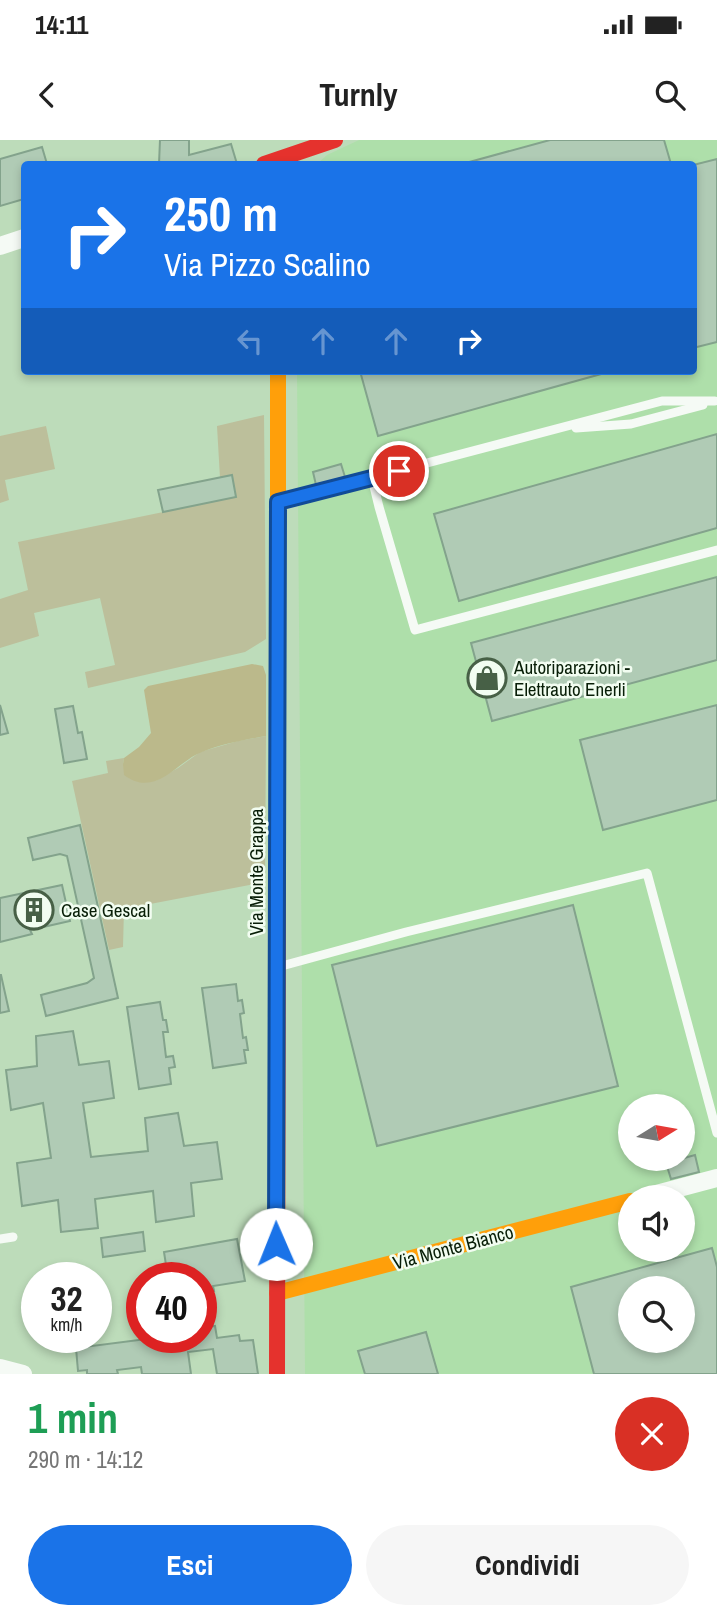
<!DOCTYPE html>
<html lang="it">
<head>
<meta charset="utf-8">
<style>
  :root { --surface:#fff; --page:#f6f6f6; --text:#222; --muted:#767676; --accent:#1a73e8 }
  body { margin:0; font-family:"Archivo Narrow",sans-serif; background:var(--page); color:var(--text); height:100vh; display:flex; flex-direction:column; font-size:26px; white-space:nowrap }
  * { box-sizing:border-box; margin:0 }
  p { font-size:23px; color:var(--muted) }
  .icon { flex:none; width:38px; height:38px; fill:none; stroke:currentColor; stroke-width:2; stroke-linecap:round; stroke-linejoin:round }
  .map { position:relative; height:1234px; overflow:hidden }
  .sheet { display:flex; flex-direction:column; background:var(--surface); flex:1 }
  .sheet>* { flex:none }
  .hud { position:absolute; left:21px; top:21px; width:676px; height:214px; border-radius:7px; box-shadow:0 4px 10px #0003; background:#1a73e8; color:#fff; overflow:hidden }
  .needle { width:46px; rotate:79deg }
  .buttons { position:absolute; left:618px; top:954px; display:grid; gap:14px }
  .buttons a { display:grid; place-items:center; width:77px; height:77px; border-radius:50%; background:var(--surface); box-shadow:0 4px 10px #0003; font-size:35px }
  .speed { position:absolute; left:21px; top:1122px; display:flex; gap:14px; font-size:35px; font-weight:700; text-align:center }
  .speed>* { display:grid; place-content:center; width:91px; height:91px; border-radius:50%; background:var(--surface); box-shadow:0 4px 10px #0003; line-height:1 }
  .speed small { font-size:18px; font-weight:400 }
  .speed .limit { border:10px solid #d22; background:#fff; color:#111 }
  .pin { position:absolute; display:grid; place-items:center; width:60px; height:60px; color:#fff; margin:-30px; border:4px solid #fff; border-radius:50%; box-shadow:0 2px 7px #0007 }
  .me { position:absolute; width:77px; margin:-38px; rotate:359deg; stroke-linejoin:round; filter:drop-shadow(0 0 5px #0008) }
  .turn { display:flex; align-items:center; gap:24px; height:147px; padding:0 28px; font-size:32px }
  .turn .icon { width:91px; height:91px; stroke-width:2.5 }
  .turn b { display:block; font-size:49px; line-height:60px }
  .lanes { display:flex; align-items:center; height:66px; padding:0 28px; background:#0003; justify-content:center; gap:35px; direction:ltr }
  .lanes .off { opacity:.35 }
  .round { display:grid; place-items:center; flex:none; width:74px; height:74px; border-radius:37px; background:var(--page) }
  .head { display:flex; align-items:center; justify-content:space-between; height:119px; padding:0 28px }
  h1 { font-size:42px; font-weight:800; line-height:52px; color:#1e9e55 }
  .cta { display:flex; gap:14px; margin-top:auto; padding:14px 28px }
  .cta a { flex:1; height:80px; border-radius:42px; background:var(--accent); color:#fff; font-size:28px; font-weight:800; line-height:80px; text-align:center }
  .cta a+a { background:var(--page); color:var(--text) }
  .status { display:flex; justify-content:space-between; align-items:center; height:49px; padding:0 35px; background:var(--surface); direction:ltr }
  .status svg { height:19px; fill:currentColor }
  header { display:flex; justify-content:space-between; align-items:center; height:91px; padding:0 28px; background:var(--surface); font-size:32px; font-weight:800 }
  .map>svg:first-child { display:block }
</style>
</head>
<body>
<div class="status"><b>14:11</b><svg viewBox="0 0 49 12"><path d="M0 12V9h3v3zM5 12V6h3v6zM10 12V3h3v9zM15 12V0h3v12zM26 1h20v11H26zM47 4h2v5h-2z"/></svg></div>
<header><svg class="icon" aria-label="back" viewBox="0 0 24 24"><path d="M15 5l-7 7 7 7"/></svg>Turnly<svg class="icon" aria-label="search" viewBox="0 0 24 24"><circle cx="10" cy="10" r="6"/><path d="M15 15l6 6"/></svg></header>
<div class="map">
<svg width="717" height="1234" viewBox="0 0 717 1234">
  <rect width="100%" height="100%" fill="#bddcba"/>
  <!-- built -->
  <path fill="#aedfaa" fill-rule="evenodd" d="M359 0H717V1234H305L297 231H693V24H317L327 15ZM630 966H682V1018H630ZM630 1057H682V1110H630ZM630 1148H682V1200H630Z"/>
  <!-- green -->
  <g fill="#bcbf9b">
    <polygon points="264,275 266,499 245,512 88,548 85,532 115,525 100,458 34,473 39,496 0,508 0,459 28,450 18,402 236,357 232,335 220,338 217,286"/>
    <polygon points="46,286 55,329 5,340 9,360 0,363 0,296"/>
    <polygon points="266,596 265,742 124,769 123,807 109,810 72,641 108,633 106,621 124,618 123,624 155,641 178,628 200,612 238,601"/>
  </g>
  <!-- forest -->
  <path fill="#bbb98b" d="M252 524 263 526 266 535V596C244 600 222 604 202 612 177 621 156 659 124 635L123 624 124 618 139 607 151 593 144 550 148 546Z"/>
  <!-- building -->
  <g fill="#b0cbb5" stroke="#83a38c" stroke-width="2" fill-rule="evenodd">
    <polygon points="160,0 189,0 189,15 231,4 237,24 159,24"/>
    <polygon points="550,0 664,0 671,24 462,24"/>
    <polygon points="42,7 47,24 24,24 24,59 0,66 0,19"/>
    <polygon points="717,19 717,202 693,208 693,25"/>
    <polygon points="360,231 612,231 378,296"/>
    <polygon points="717,294 717,388 459,461 434,374"/>
    <polygon points="341,324 345,337 316,345 313,332"/>
    <polygon points="232,335 236,357 163,372 158,350"/>
    <polygon points="717,437 717,520 492,581 471,503"/>
    <polygon points="0,565 8,593 0,595"/>
    <polygon points="717,565 717,660 603,690 580,600"/>
    <polygon points="73,566 78,593 82,592 87,619 64,623 55,569"/>
    <polygon points="80,685 118,858 46,876 41,855 87,843 94,838 67,716 60,714 33,720 28,698"/>
    <polygon points="62,745 70,781 30,790 32,794 0,802 0,758"/>
    <polygon points="573,765 618,946 377,1006 332,825"/>
    <polygon points="0,835 1,835 9,871 0,873"/>
    <polygon points="236,844 238,861 242,860 244,873 240,874 243,898 246,897 248,910 244,910 246,923 213,928 202,848"/>
    <polygon points="160,862 163,880 166,880 168,892 163,892 166,917 173,916 175,927 169,928 171,944 139,949 127,867"/>
    <polygon points="73,891 79,925 109,921 114,958 83,963 91,1017 148,1011 145,978 178,973 184,1006 217,1002 222,1039 191,1043 194,1076 156,1082 153,1051 95,1059 98,1088 61,1092 58,1060 22,1066 17,1023 51,1018 43,963 11,970 6,930 37,926 36,896"/>
    <polygon points="695,1015 699,1032 671,1039 666,1023"/>
    <polygon points="143,1092 145,1111 103,1117 101,1098"/>
    <polygon points="237,1099 245,1141 213,1146 214,1151 201,1154 201,1138 168,1138 164,1112"/>
    <path d="M712 1108 717 1127V1234H594L571 1147ZM630 1148H682V1200H630Z"/>
    <polygon points="215,1186 217,1198 239,1195 240,1201 253,1200 258,1234 217,1234 213,1209 188,1212 191,1234 142,1234 141,1227 117,1230 118,1234 87,1234 87,1230 78,1231 76,1208 162,1197 166,1197 167,1204 179,1203 178,1197 201,1197 201,1188"/>
    <polygon points="426,1192 438,1234 365,1234 358,1211"/>
  </g>
  <g fill="none" stroke-linecap="round" stroke-linejoin="round">
    <!-- lane -->
    <g stroke="#f5faf5" stroke-width="9">
      <polyline points="576,288 631,284 703,265"/>
      <polyline points="372,338 379,367 415,490 717,410"/>
      <polyline points="279,362 662,261 715,261"/>
      <polyline points="278,827 406,792 647,733 717,993"/>
      <polyline points="0,1099 13,1097"/>
    </g>
    <!-- street -->
    <g stroke="#f5faf5" stroke-width="18">
      <polyline points="0,106 24,98"/>
      <polyline points="645,1057 717,1038"/>
      <polyline points="0,1228 23,1234"/>
    </g>
    <!-- slow -->
    <g stroke="#ff9f0a" stroke-width="16">
      <polyline points="278,670 278,231"/>
      <polyline points="277,1153 630,1061"/>
    </g>
    <!-- jam -->
    <g stroke="#e5322d" stroke-width="16">
      <polyline points="264,24 335,0"/>
      <polyline points="277,1234 278,670"/>
    </g>
  </g>
  <g fill="none" stroke-linecap="round" stroke-linejoin="round">
    <!-- route casing -->
    <g stroke="#114b97" stroke-width="18">
      <polyline id="route" points="276,1104 278,362 399,331"/>
    </g>
    <!-- route -->
    <use href="#route" stroke="#1a73e8" stroke-width="12"/>
  </g>
  <!-- icons -->
  <defs>
    <g id="shop-ring" transform="scale(2.0125)"><circle r="9.5" fill="#f2fdf1" stroke="#476046" stroke-width="1.5"/><path d="M-5-2.5h2.3a2.7 3.5 0 0 1 5.4 0H5L5.5 6h-11ZM-1.5-2.5h3a1.5 2.3 0 0 0-3 0Z" fill="#476046"/></g>
    <g id="building-ring" transform="scale(2.0125)"><circle r="9.5" fill="#f2fdf1" stroke="#476046" stroke-width="1.5"/><path d="M-4-6H4V6H1V3H-1V6H-4ZM-2.5-4.3h1.7v1.8h-1.7ZM.8-4.3h1.7v1.8H.8ZM-2.5-1h1.7V.8h-1.7ZM.8-1h1.7V.8H.8Z" fill="#476046"/></g>
  </defs>
  <g fill-rule="evenodd">
    <use href="#shop-ring" x="487" y="538"/>
    <use href="#building-ring" x="34" y="770"/>
  </g>
  <g text-anchor="middle" stroke-width="5" stroke-linejoin="round" paint-order="stroke">
    <!-- poi labels -->
    <g font-size="19" fill="#081e07" stroke="#f2fdf1" text-anchor="start">
      <text x="514" y="534">Autoriparazioni -<tspan x="514" dy="22">Elettrauto Enerli</tspan></text>
      <text x="61" y="777">Case Gescal</text>
    </g>
    <!-- street labels -->
    <g font-size="19" fill="#081e07" stroke="#f2fdf1">
      <text transform="translate(256 732) rotate(-90)" y="7">Via Monte Grappa</text>
      <text transform="translate(453 1107) rotate(-15)" y="7">Via Monte Bianco</text>
    </g>
  </g>
</svg>
<div class="buttons">
<a><svg class="needle" viewBox="-14 -14 28 28"><path d="M0-13l5 13h-10z" fill="#e53935"/><path d="M0 13l5-13h-10z" fill="#767676"/></svg></a>
<a><svg class="icon" aria-label="sound" viewBox="0 0 24 24"><path d="M4 9h4l5-4v14l-5-4H4zM17 9q2 3 0 6"/></svg></a>
<a><svg class="icon" aria-label="search" viewBox="0 0 24 24"><circle cx="10" cy="10" r="6"/><path d="M15 15l6 6"/></svg></a>
</div>
<div class="speed"><div>32<small>km/h</small></div><div class="limit">40</div></div>
<div class="pin" style="left:399px;top:331px;background:#d93025"><svg class="icon" aria-label="arrive" viewBox="0 0 24 24"><path d="M6 21V4h12l-3 4 3 4H6"/></svg></div>
<svg class="me" style="left:276px;top:1104px" viewBox="-20 -20 40 40"><circle r="19" fill="#fff"/><path d="M0-13L10 11 0 6-10 11z" fill="#1a73e8"/></svg>
<div class="hud">
<div class="turn"><svg class="icon" aria-label="right" viewBox="0 0 24 24"><path d="M7 20v-9h11M14 6l5 5-5 5"/></svg><div><b>250 m</b>Via Pizzo Scalino</div></div>
<div class="lanes"><svg class="icon off" aria-label="left" viewBox="0 0 24 24"><path d="M17 20v-9H6M10 6l-5 5 5 5"/></svg><svg class="icon off" aria-label="ahead" viewBox="0 0 24 24"><path d="M12 20V5M6 11l6-6 6 6"/></svg><svg class="icon off" aria-label="ahead" viewBox="0 0 24 24"><path d="M12 20V5M6 11l6-6 6 6"/></svg><svg class="icon" aria-label="right" viewBox="0 0 24 24"><path d="M7 20v-9h11M14 6l5 5-5 5"/></svg></div>
</div>
</div>
<section class="sheet">
<div class="head"><div><h1>1 min</h1><p>290 m · 14:12</p></div><a class="round" style="background:#d93025;color:#fff"><svg class="icon" aria-label="close" viewBox="0 0 24 24"><path d="M6 6l12 12M18 6L6 18"/></svg></a></div>
<div class="cta"><a>Esci</a><a>Condividi</a></div>
</section>
</body>
</html>
